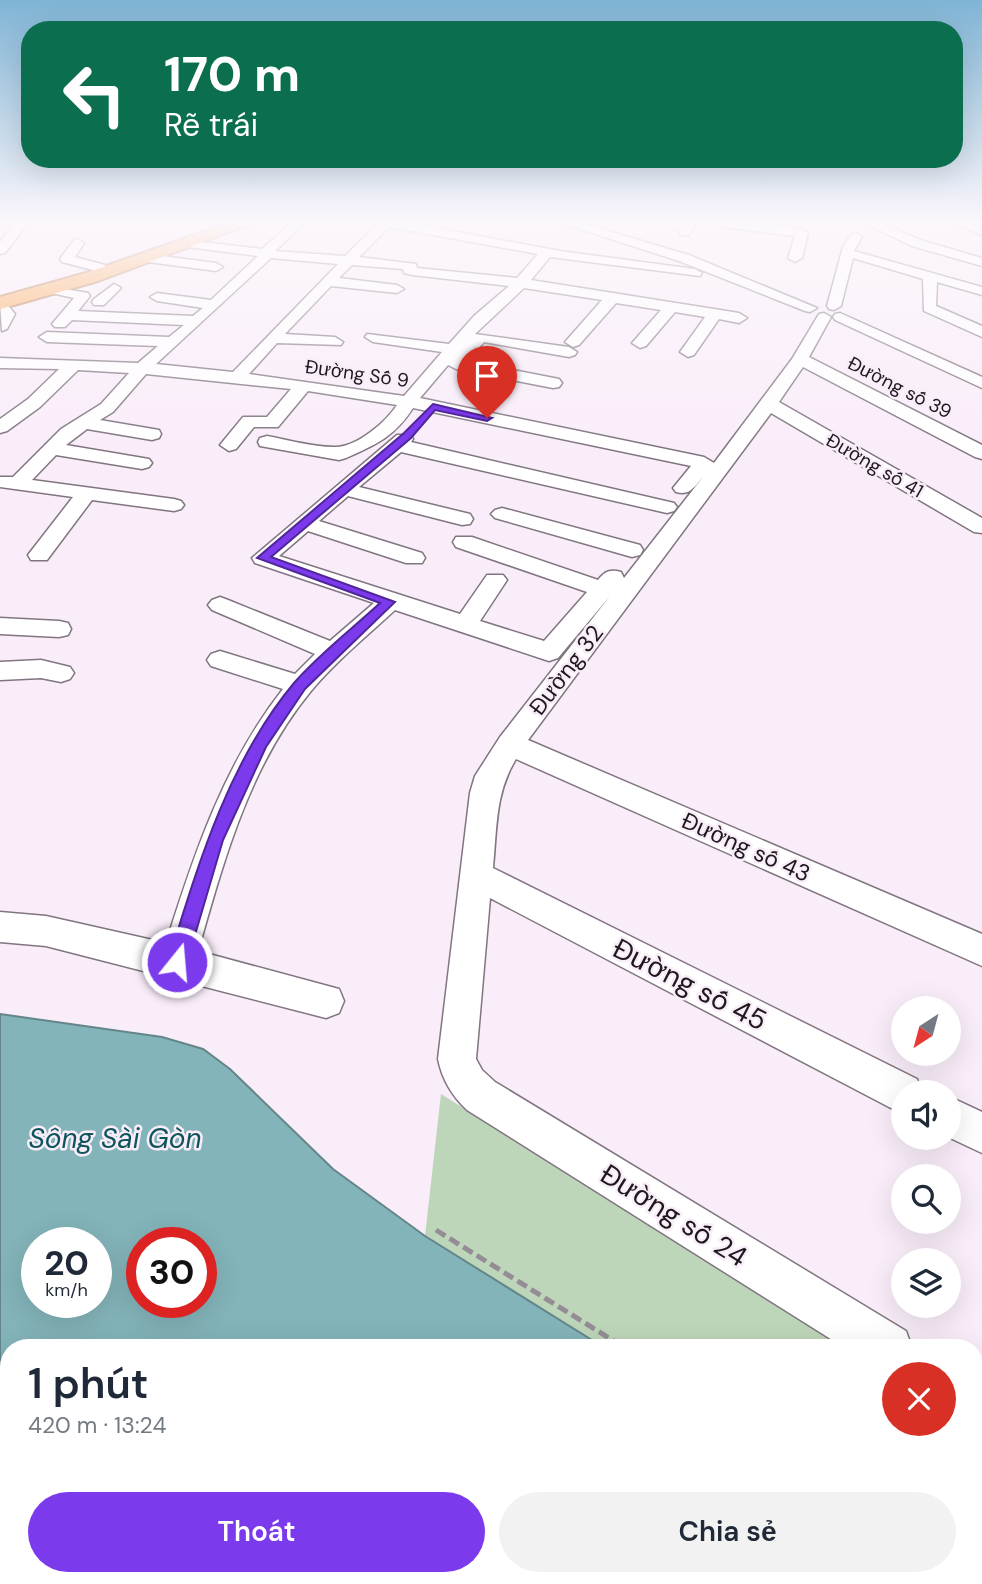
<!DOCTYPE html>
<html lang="vi">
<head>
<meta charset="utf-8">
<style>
  :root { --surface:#fff; --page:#f2f2f3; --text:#1f2937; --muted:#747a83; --accent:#7c3aed }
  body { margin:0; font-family:"DM Sans",sans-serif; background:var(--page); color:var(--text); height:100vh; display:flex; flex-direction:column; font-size:26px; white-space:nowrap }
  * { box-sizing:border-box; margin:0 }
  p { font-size:23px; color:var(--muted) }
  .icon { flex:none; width:38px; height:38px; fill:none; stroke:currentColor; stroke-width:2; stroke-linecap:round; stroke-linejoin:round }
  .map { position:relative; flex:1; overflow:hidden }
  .details { position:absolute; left:0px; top:1339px; width:984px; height:247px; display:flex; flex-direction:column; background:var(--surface); border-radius:28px 28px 0 0; box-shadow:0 7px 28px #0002 }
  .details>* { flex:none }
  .hud { position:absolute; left:21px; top:21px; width:942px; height:147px; border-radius:28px; box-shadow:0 7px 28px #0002; background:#0b6e4f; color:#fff; overflow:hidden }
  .needle { width:46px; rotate:216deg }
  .buttons { position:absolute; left:891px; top:996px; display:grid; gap:14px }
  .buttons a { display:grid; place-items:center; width:70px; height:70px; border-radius:50%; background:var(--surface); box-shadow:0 7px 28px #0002; font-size:35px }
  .speed { position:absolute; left:21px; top:1227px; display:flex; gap:14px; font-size:35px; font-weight:700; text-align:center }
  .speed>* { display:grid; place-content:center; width:91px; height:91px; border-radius:50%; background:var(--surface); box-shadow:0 7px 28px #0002; line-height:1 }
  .speed small { font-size:18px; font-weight:400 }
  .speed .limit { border:10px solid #d22; background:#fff; color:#111 }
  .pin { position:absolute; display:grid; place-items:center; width:60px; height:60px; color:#fff; margin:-72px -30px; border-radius:50% 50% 50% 0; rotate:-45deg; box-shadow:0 0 7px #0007 }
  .pin .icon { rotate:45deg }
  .me { position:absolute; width:77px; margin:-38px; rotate:17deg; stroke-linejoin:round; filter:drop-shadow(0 0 5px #0008) }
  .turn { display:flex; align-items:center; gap:24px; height:147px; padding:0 28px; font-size:32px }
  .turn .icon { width:91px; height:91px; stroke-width:2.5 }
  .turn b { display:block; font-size:49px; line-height:60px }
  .round { display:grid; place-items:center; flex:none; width:74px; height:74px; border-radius:37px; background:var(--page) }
  .overview { display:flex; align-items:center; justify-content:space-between; height:119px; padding:0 28px }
  h1 { font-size:42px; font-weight:600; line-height:52px }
  .cta { display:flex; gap:14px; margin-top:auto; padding:14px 28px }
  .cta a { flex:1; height:80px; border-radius:42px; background:var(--accent); color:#fff; font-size:28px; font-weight:600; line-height:80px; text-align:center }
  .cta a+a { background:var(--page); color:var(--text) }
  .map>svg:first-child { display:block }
</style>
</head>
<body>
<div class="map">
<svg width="982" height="1584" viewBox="0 0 982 1584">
  <rect width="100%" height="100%" fill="#f9edf9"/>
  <!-- green -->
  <g fill="#bdd5b9">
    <polygon points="441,1094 844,1347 603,1347 425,1236"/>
    <polygon points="975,1430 982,1435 982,1584 970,1577 975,1577"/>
  </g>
  <!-- water -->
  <path fill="#83b4b9" stroke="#64868a" stroke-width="2" fill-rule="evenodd" d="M0 1014 162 1037 203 1049 230 1069 333 1169 425 1236 603 1347 9 1348V1577H970L982 1584H0ZM37 1242H96V1302H37ZM142 1242H201V1302H142Z"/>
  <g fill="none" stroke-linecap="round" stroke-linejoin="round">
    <!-- minor casing -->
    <g stroke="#807580" stroke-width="3">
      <g id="minor">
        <polygon points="15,223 28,223 5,253 0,254 0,242"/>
        <path d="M291 223H304L275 251 345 256 379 223H410L560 251 695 269 702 273 700 276 550 257 531 280 739 313 747 318 739 323 719 319 694 355 688 357 680 352 705 317 675 312 646 346 640 348 632 343 661 310 616 303 579 345 573 347 565 342 602 300 524 288 475 334 569 347 577 352 575 355 569 357 484 342 467 361 559 379 562 383 559 387 553 388 456 369 448 365 420 398 704 457 714 463 792 359 819 314 824 313 831 317 809 357 982 445V459L975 457 803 367 779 402 982 518V533L974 532 771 413 528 740 982 934V966L516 759C495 793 497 828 493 868L917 1079 922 1092H903V1113L889 1107 490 898 476 1059 482 1070 495 1082 906 1331 912 1348H845L467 1110C452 1096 442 1079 438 1059L470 793 475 776 500 737 610 596 558 658 549 661 395 610C366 637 336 661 311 691 249 766 224 860 198 951L339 989 344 1001 339 1013 326 1018 46 946 0 942V912L46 916 166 943C194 854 224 764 283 689L211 666 207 660 211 654 220 651 295 674 315 654 212 610 208 605 212 600 220 597 228 600 330 641 374 603 255 563 252 558 397 435H411L413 439 411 442 674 503 677 507 674 511 667 513 401 452 359 487 470 514 473 519 470 524 462 525 348 496 319 521 422 553 425 558 422 563H406L308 531 279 556 460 614 487 575H503L507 580 480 621 544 641 587 592 456 547 453 542 456 537H472L598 580C605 571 610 569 621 572L624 578 703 477C694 487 690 496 676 492L673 488 691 466 413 408C394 437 377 444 346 458L339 460 260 446 258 442 260 438 267 436C289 440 312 447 334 447 356 448 386 422 397 405L308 391 278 427H254L236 449 229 451 220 445 243 417H267L291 389 146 374 113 412 100 420 159 430 161 434 159 438 152 440 87 429 66 445 149 459 152 463 149 467 142 469 56 455 32 480 174 499 181 501 184 505 181 509 174 511 92 500 47 560H31L28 555 73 497 0 487V477H13L61 429 101 404 129 373 78 370 40 407 7 431 0 433V419L28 399 59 369 0 368V358L138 363 158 346 47 342 39 337 47 332 169 337 184 325 72 320 65 327H55L52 324 74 298 47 292V286L88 293 90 296 78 311 193 316 203 308 157 301 150 297 157 293 211 300 258 256 188 247 182 243 184 240 262 249ZM389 227 538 254 517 278 417 268 416 264 359 257ZM271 258 338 264 233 372 156 364ZM352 265 403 269 404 273 412 275 509 286 474 316 449 344 367 334 365 337 373 342 442 352 404 396 249 374 277 343 341 345 343 342 335 337 285 334 331 286 397 293 404 289 397 285 339 278Z"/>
        <polygon points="561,223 581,223 689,255 817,308 810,312 805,311 679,261"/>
        <polygon points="684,223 696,223 689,235 681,235 679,232"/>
        <polygon points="717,223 755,223 802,229 808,233 802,258 795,262 788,258 795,236 723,227"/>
        <polygon points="864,223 881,223 920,240 982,258 982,266 912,246"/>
        <polygon points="954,223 972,223 982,227 982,235"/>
        <polygon points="856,233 862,237 854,251 982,287 982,295 937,282 936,306 982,326 982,337 924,311 923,279 853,258 841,306 834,310 829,309 827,306 843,247 852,234"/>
        <polygon points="78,239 84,243 75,257 105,265 105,271 100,272 62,262 60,259 74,240"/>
        <polygon points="146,254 216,263 223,267 216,271 141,261 141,255"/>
        <polygon points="114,284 121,288 104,305 94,305 92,302 94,299"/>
        <polygon points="0,301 5,302 15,314 7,329 2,331"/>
        <polygon points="840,313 982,377 982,388 835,320 833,317 835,314"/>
        <polygon points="502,508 640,545 643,550 640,555 632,557 495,518 491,514 495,510"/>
        <polygon points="0,618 59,621 68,623 71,629 68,635 59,637 0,634"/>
        <polygon points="41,660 70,667 74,673 70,679 61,682 41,678 0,680 0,662"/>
        <polygon points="948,1096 982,1112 982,1153 948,1137"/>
        <polygon points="975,1376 982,1379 982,1429 975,1426"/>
      </g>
    </g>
    <!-- highway casing -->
    <g stroke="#ad7239" stroke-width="4">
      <polygon id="highway" points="229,223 253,223 98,281 0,309 0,297 86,273"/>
    </g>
    <!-- path -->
    <g stroke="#958d95" stroke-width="5" stroke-dasharray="11 5" stroke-linecap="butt">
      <polyline points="436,1230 625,1348"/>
      <polyline points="975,1566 982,1570"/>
    </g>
    <!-- minor -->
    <use href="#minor" fill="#fff" fill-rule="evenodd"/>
    <!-- highway -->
    <use href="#highway" fill="#fba248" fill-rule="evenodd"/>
  </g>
  <!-- sky -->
  <linearGradient id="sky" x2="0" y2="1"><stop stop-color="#7fb4d5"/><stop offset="0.5" stop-color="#fcf7fc"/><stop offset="1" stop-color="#fcf7fc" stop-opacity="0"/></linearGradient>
  <rect width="982" height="445" fill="url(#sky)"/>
  <!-- route -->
  <path fill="#7c3aed" stroke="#51269a" stroke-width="2" d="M433 404 492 418 487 421 435 410 411 438 271 557 395 602 305 689 266 747 223 840 187 962 184 968 177 970 171 968 168 962C198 865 228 762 294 683 319 654 352 629 380 603L257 558 404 433Z"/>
  <g text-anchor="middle" stroke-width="5" stroke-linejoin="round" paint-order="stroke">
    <!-- far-street labels -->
    <g font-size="19" fill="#1d191d" stroke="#f9edf9">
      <text transform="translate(357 373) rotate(8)" y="7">Đường Số 9</text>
      <text transform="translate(900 387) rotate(27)" y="7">Đường số 39</text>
      <text transform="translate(875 465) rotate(30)" y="7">Đường số 41</text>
    </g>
    <!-- street labels -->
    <g font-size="23" fill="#1d191d" stroke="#f9edf9">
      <text transform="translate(566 670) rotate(-53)" y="8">Đường 32</text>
      <text transform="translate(746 847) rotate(24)" y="8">Đường số 43</text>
    </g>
    <!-- near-street labels -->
    <g font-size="28" fill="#1d191d" stroke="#f9edf9">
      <text transform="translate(690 984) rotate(27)" y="10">Đường số 45</text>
      <text transform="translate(674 1215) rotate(32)" y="10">Đường số 24</text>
    </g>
    <!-- near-water labels -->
    <g font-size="28" font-style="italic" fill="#0d555b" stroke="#f9edf9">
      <text x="115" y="1148">Sông Sài Gòn</text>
    </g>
  </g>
</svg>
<div class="buttons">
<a><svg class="needle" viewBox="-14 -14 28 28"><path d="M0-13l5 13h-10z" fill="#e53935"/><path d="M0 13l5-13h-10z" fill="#747a83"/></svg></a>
<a><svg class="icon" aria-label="sound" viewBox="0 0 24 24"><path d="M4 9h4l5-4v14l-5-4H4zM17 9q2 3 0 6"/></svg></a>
<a><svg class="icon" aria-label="search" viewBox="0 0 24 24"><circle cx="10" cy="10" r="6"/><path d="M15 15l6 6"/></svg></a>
<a><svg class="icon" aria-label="layers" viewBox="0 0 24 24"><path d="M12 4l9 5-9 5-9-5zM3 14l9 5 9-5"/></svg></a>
</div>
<div class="speed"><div>20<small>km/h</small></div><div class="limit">30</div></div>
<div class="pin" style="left:487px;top:418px;background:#d93025"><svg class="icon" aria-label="arrive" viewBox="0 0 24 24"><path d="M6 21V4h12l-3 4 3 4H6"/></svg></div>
<svg class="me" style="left:177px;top:962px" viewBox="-20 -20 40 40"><circle r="17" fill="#7c3aed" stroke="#fff" stroke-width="3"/><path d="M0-11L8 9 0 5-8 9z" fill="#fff"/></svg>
<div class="hud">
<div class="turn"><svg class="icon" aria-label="left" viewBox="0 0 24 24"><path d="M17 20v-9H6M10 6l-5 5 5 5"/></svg><div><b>170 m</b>Rẽ trái</div></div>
</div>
<section class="details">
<div class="overview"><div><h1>1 phút</h1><p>420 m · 13:24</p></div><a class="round" style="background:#d93025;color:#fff"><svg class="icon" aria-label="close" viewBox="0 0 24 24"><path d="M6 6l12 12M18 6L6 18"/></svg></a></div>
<div class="cta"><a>Thoát</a><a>Chia sẻ</a></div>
</section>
</div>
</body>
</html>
